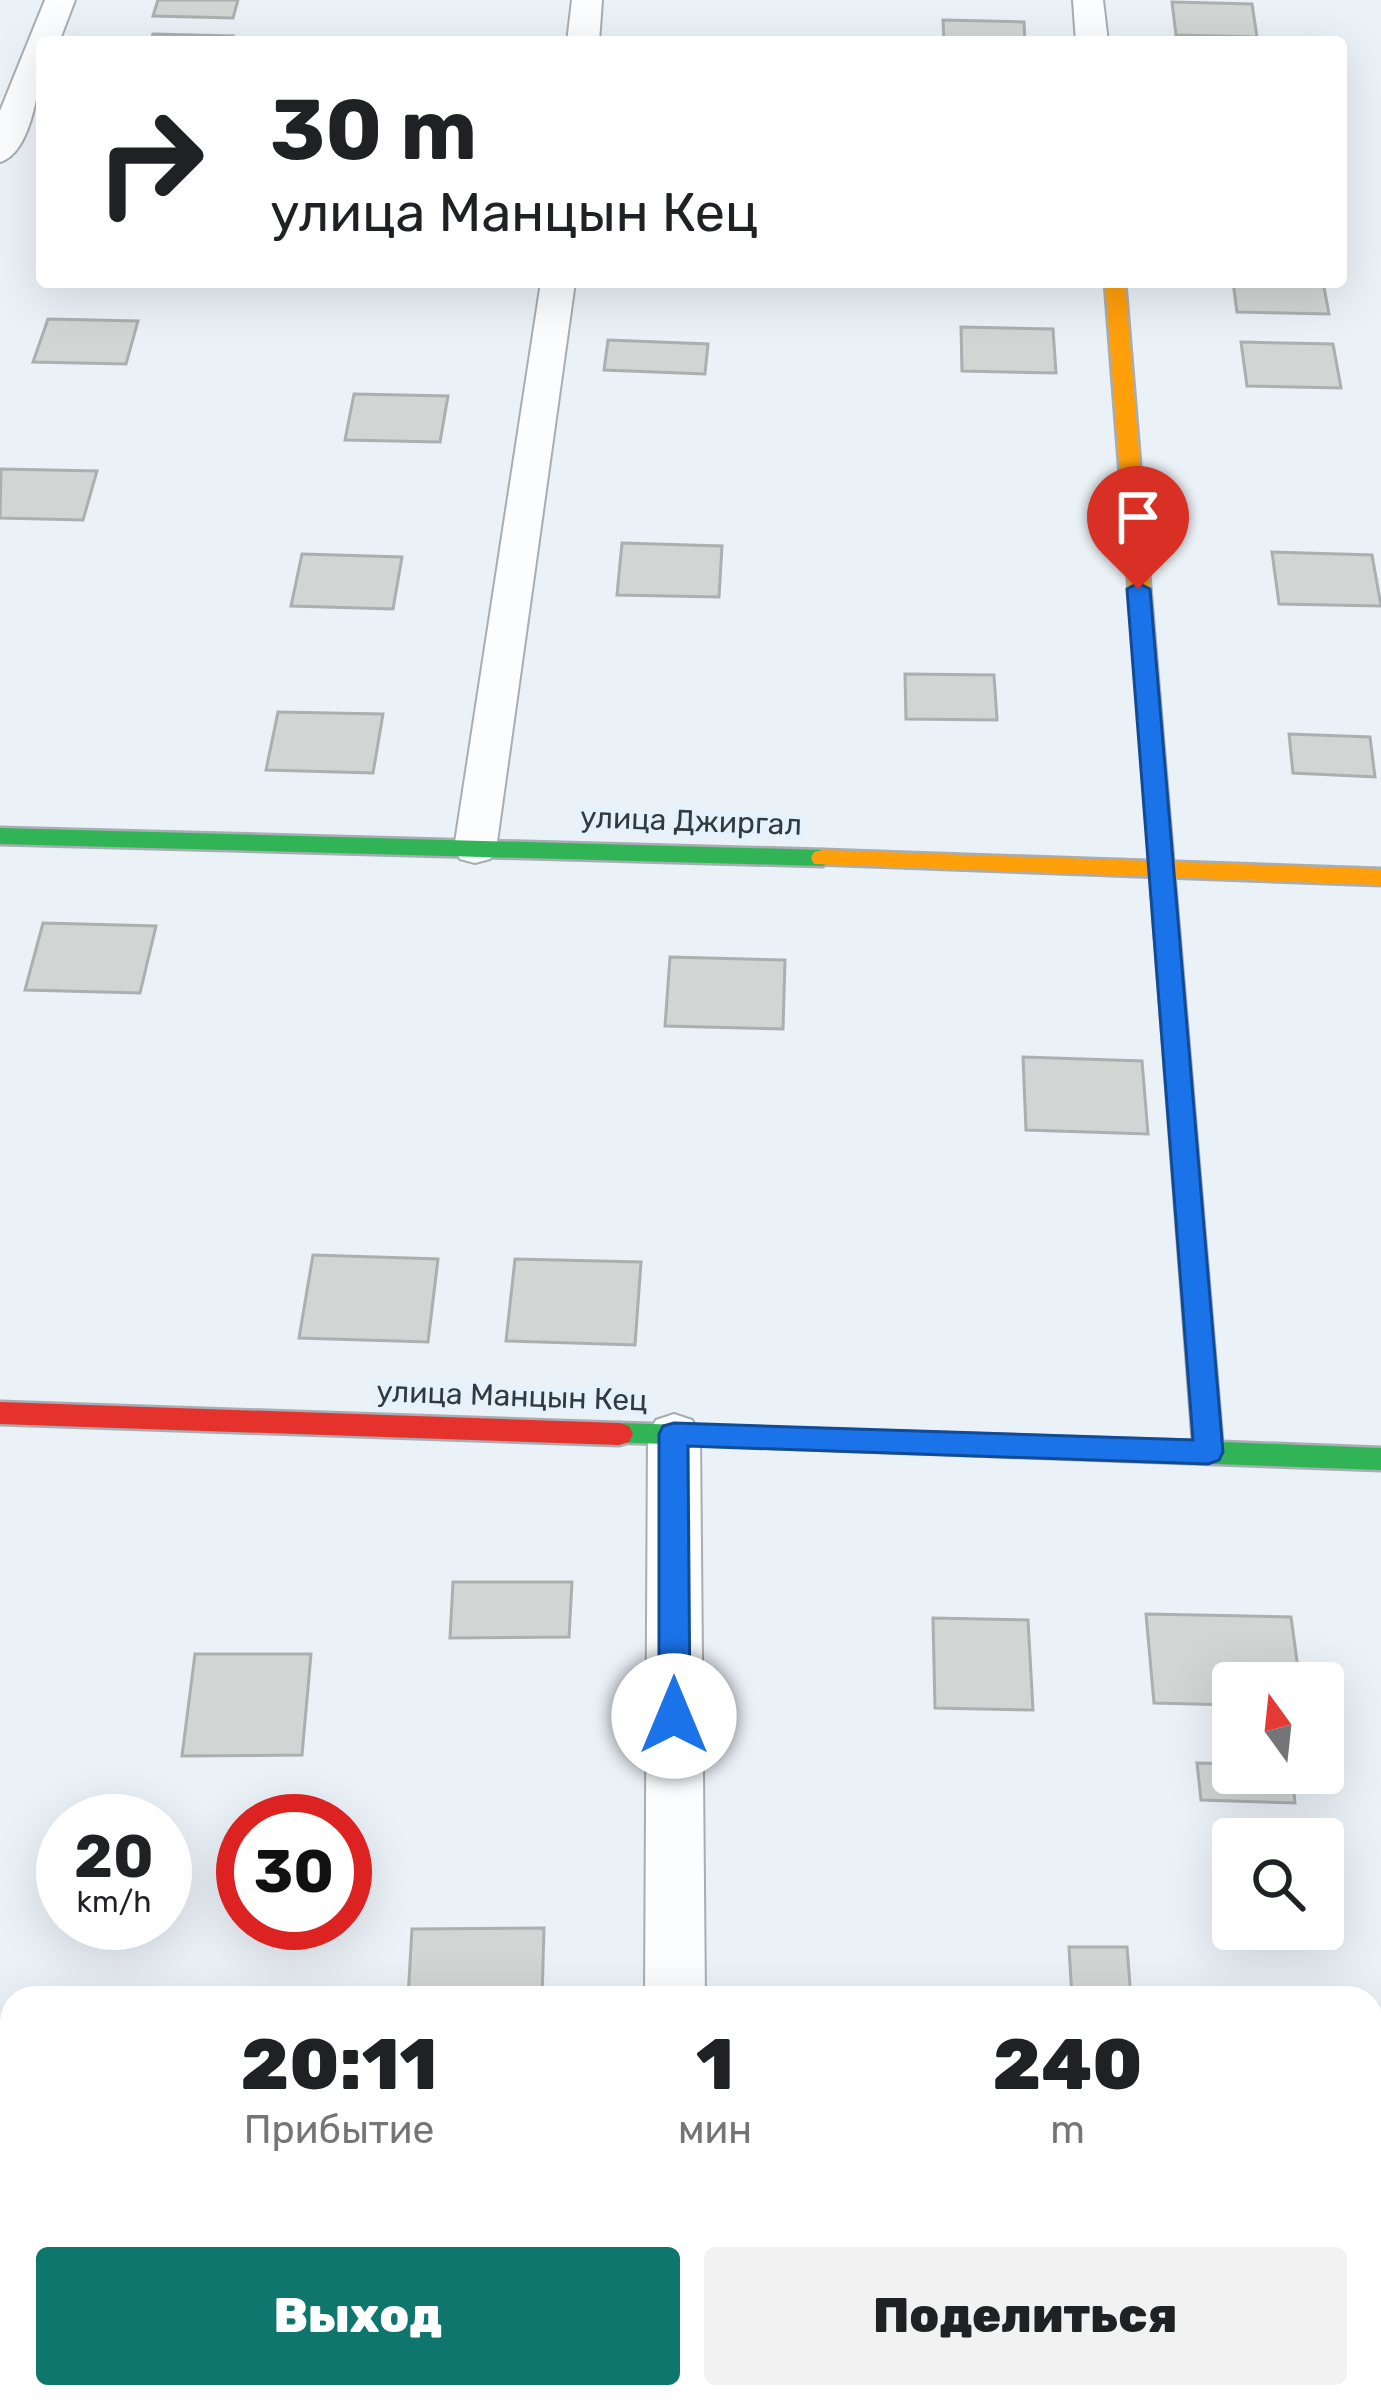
<!DOCTYPE html>
<html lang="ru">
<head>
<meta charset="utf-8">
<style>
  :root { --surface:#fff; --page:#f2f2f2; --text:#202124; --muted:#757577; --accent:#0f766e }
  body { margin:0; font-family:Rubik,sans-serif; background:var(--page); color:var(--text); height:100vh; display:flex; flex-direction:column; font-size:45px; white-space:nowrap }
  * { box-sizing:border-box; margin:0 }
  p { font-size:39px; color:var(--muted) }
  .icon { flex:none; width:66px; height:66px; fill:none; stroke:currentColor; stroke-width:2; stroke-linecap:round; stroke-linejoin:round }
  .map { position:relative; flex:1; overflow:hidden }
  .drawer { position:absolute; left:0px; top:1986px; width:1383px; height:423px; display:flex; flex-direction:column; background:var(--surface); border-radius:36px 36px 0 0; box-shadow:0 12px 48px #0002 }
  .drawer>* { flex:none }
  .hud { position:absolute; left:36px; top:36px; width:1311px; height:252px; border-radius:12px; box-shadow:0 12px 48px #0002; background:#fff; color:var(--text); overflow:hidden }
  .needle { width:78px; rotate:345deg }
  .buttons { position:absolute; left:1212px; top:1662px; display:grid; gap:24px }
  .buttons a { display:grid; place-items:center; width:132px; height:132px; border-radius:12px; background:var(--surface); box-shadow:0 12px 48px #0002; font-size:60px }
  .speed { position:absolute; left:36px; top:1794px; display:flex; gap:24px; font-size:60px; font-weight:700; text-align:center }
  .speed>* { display:grid; place-content:center; width:156px; height:156px; border-radius:50%; background:var(--surface); box-shadow:0 12px 48px #0002; line-height:1 }
  .speed small { font-size:30px; font-weight:400 }
  .speed .limit { border:18px solid #d22; background:#fff; color:#111 }
  .pin { position:absolute; display:grid; place-items:center; width:102px; height:102px; color:#fff; margin:-123px -51px; border-radius:50% 50% 50% 0; rotate:-45deg; box-shadow:0 0 12px #0007 }
  .pin .icon { rotate:45deg }
  .me { position:absolute; width:132px; margin:-66px; rotate:0deg; stroke-linejoin:round; filter:drop-shadow(0 0 9px #0008) }
  .turn { display:flex; align-items:center; gap:42px; height:252px; padding:0 36px; font-size:54px }
  .turn .icon { width:156px; height:156px; stroke-width:2.5 }
  .turn b { display:block; font-size:84px; line-height:102px }
  .eta { display:flex; justify-content:space-evenly; align-items:center; height:204px; text-align:center }
  .eta b { font-size:72px; font-weight:800; line-height:84px }
  .cta { display:flex; gap:24px; margin-top:auto; padding:24px 36px }
  .cta a { flex:1; height:138px; border-radius:12px; background:var(--accent); color:#fff; font-size:48px; font-weight:800; line-height:138px; text-align:center }
  .cta a+a { background:var(--page); color:var(--text) }
  .map>svg:first-child { display:block }
</style>
</head>
<body>
<div class="map">
<svg width="1381" height="2407" viewBox="0 0 1381 2407">
  <rect width="100%" height="100%" fill="#eaf1f7"/>
  <!-- building -->
  <g fill="#d1d5d4" stroke="#abafaf" stroke-width="3">
    <polygon points="158,0 238,0 233,18 153,16"/>
    <polygon points="1172,2 1252,4 1257,37 1176,35"/>
    <polygon points="943,20 1024,22 1025,42 944,42"/>
    <polygon points="153,34 233,36 231,42 150,42"/>
    <polygon points="1233,282 1323,282 1329,314 1237,312"/>
    <polygon points="48,319 138,321 126,364 33,362"/>
    <polygon points="961,327 1053,329 1056,373 962,371"/>
    <polygon points="608,340 708,344 705,374 604,370"/>
    <polygon points="1241,342 1333,344 1341,388 1247,386"/>
    <polygon points="354,394 448,396 440,442 345,440"/>
    <polygon points="1,469 97,471 83,520 0,518"/>
    <polygon points="622,543 722,546 719,597 617,595"/>
    <polygon points="1272,552 1372,555 1381,606 1279,604"/>
    <polygon points="302,554 402,557 393,609 291,606"/>
    <polygon points="905,674 994,675 997,720 906,719"/>
    <polygon points="278,712 383,714 373,773 266,770"/>
    <polygon points="1289,734 1370,737 1375,777 1293,773"/>
    <polygon points="43,923 156,926 140,993 25,990"/>
    <polygon points="670,957 785,960 783,1029 665,1026"/>
    <polygon points="1023,1057 1142,1061 1148,1134 1026,1130"/>
    <polygon points="313,1255 438,1259 428,1342 299,1338"/>
    <polygon points="515,1259 641,1262 635,1345 506,1341"/>
    <polygon points="453,1582 572,1582 569,1637 450,1638"/>
    <polygon points="1146,1614 1291,1617 1300,1683 1233,1683 1233,1705 1154,1703"/>
    <polygon points="933,1618 1028,1620 1033,1710 935,1708"/>
    <polygon points="195,1654 311,1654 302,1755 182,1756"/>
    <polygon points="1197,1763 1233,1764 1233,1773 1292,1773 1295,1803 1201,1800"/>
    <polygon points="544,1928 542,1998 408,1998 412,1929"/>
    <polygon points="1069,1947 1127,1947 1131,1998 1072,1998"/>
    <polygon points="7,2007 12,2007 12,2100 0,2100"/>
    <rect x="0" y="2240" width="12" height="127"/>
    <rect x="804" y="2397" width="87" height="10"/>
    <polygon points="477,2403 476,2407 271,2407 271,2404"/>
  </g>
  <g fill="none" stroke-linecap="round" stroke-linejoin="round">
    <!-- street casing -->
    <g stroke="#a7adb2" stroke-width="4">
      <g id="street">
        <path d="M45 0H75L59 42H42C42 72 34 153 0 162V111Z"/>
        <polygon points="572,0 602,0 599,42 567,42"/>
        <polygon points="1073,0 1103,0 1108,42 1076,42"/>
        <polygon points="541,282 575,282 496,849 490,859 475,863 460,859 454,849"/>
        <polygon points="674,1414 692,1420 700,1434 705,1998 645,1998 648,1434 656,1420"/>
        <polygon points="644,2397 708,2397 709,2407 643,2407"/>
      </g>
    </g>
    <!-- fast casing -->
    <g stroke="#a7adb2" stroke-width="5">
      <g id="fast">
        <polygon points="1148,688 1159,695 1222,1442 1381,1448 1381,1470 609,1442 605,1434 609,1426 619,1423 1193,1441 1137,695"/>
        <polygon points="0,828 823,850 835,858 823,866 0,844"/>
      </g>
    </g>
    <!-- slow casing -->
    <g stroke="#a7adb2" stroke-width="5">
      <g id="slow">
        <polygon points="1105,282 1125,282 1159,695 1148,702 1137,695"/>
        <polygon points="823,850 1381,869 1381,885 814,864 811,858 814,852"/>
      </g>
    </g>
    <!-- jam casing -->
    <g stroke="#a7adb2" stroke-width="5">
      <polygon id="jam" points="0,1402 619,1423 629,1426 633,1434 629,1442 619,1445 0,1424"/>
    </g>
    <!-- street -->
    <use href="#street" fill="#fcfdfe" fill-rule="evenodd"/>
    <!-- fast -->
    <use href="#fast" fill="#30b455" fill-rule="evenodd"/>
    <!-- slow -->
    <use href="#slow" fill="#ff9f0a" fill-rule="evenodd"/>
    <!-- jam -->
    <use href="#jam" fill="#e5322d" fill-rule="evenodd"/>
  </g>
  <!-- route -->
  <polygon fill="#1a73e8" stroke="#114b97" stroke-width="3" points="1138,583 1150,589 1223,1452 1219,1460 1208,1464 688,1446 690,1716 686,1726 674,1730 663,1726 659,1716 659,1434 663,1426 674,1423 1193,1440 1127,589"/>
  <g text-anchor="middle" stroke-width="9" stroke-linejoin="round" paint-order="stroke">
    <!-- street labels -->
    <g font-size="30" fill="#33393e" stroke="#e4f2fd">
      <text transform="translate(691 821) rotate(2)" y="10">улица Джиргал</text>
      <text transform="translate(512 1396) rotate(2)" y="10">улица Манцын Кец</text>
    </g>
  </g>
</svg>
<div class="buttons">
<a><svg class="needle" viewBox="-14 -14 28 28"><path d="M0-13l5 13h-10z" fill="#e53935"/><path d="M0 13l5-13h-10z" fill="#757577"/></svg></a>
<a><svg class="icon" aria-label="search" viewBox="0 0 24 24"><circle cx="10" cy="10" r="6"/><path d="M15 15l6 6"/></svg></a>
</div>
<div class="speed"><div>20<small>km/h</small></div><div class="limit">30</div></div>
<div class="pin" style="left:1138px;top:589px;background:#d93025"><svg class="icon" aria-label="arrive" viewBox="0 0 24 24"><path d="M6 21V4h12l-3 4 3 4H6"/></svg></div>
<svg class="me" style="left:674px;top:1716px" viewBox="-20 -20 40 40"><circle r="19" fill="#fff"/><path d="M0-13L10 11 0 6-10 11z" fill="#1a73e8"/></svg>
<div class="hud">
<div class="turn"><svg class="icon" aria-label="right" viewBox="0 0 24 24"><path d="M7 20v-9h11M14 6l5 5-5 5"/></svg><div><b>30 m</b>улица Манцын Кец</div></div>
</div>
<section class="drawer">
<div class="eta">
<div><b>20:11</b><p>Прибытие</p></div>
<div><b>1</b><p>мин</p></div>
<div><b>240</b><p>m</p></div>
</div>
<div class="cta"><a>Выход</a><a>Поделиться</a></div>
</section>
</div>
</body>
</html>
